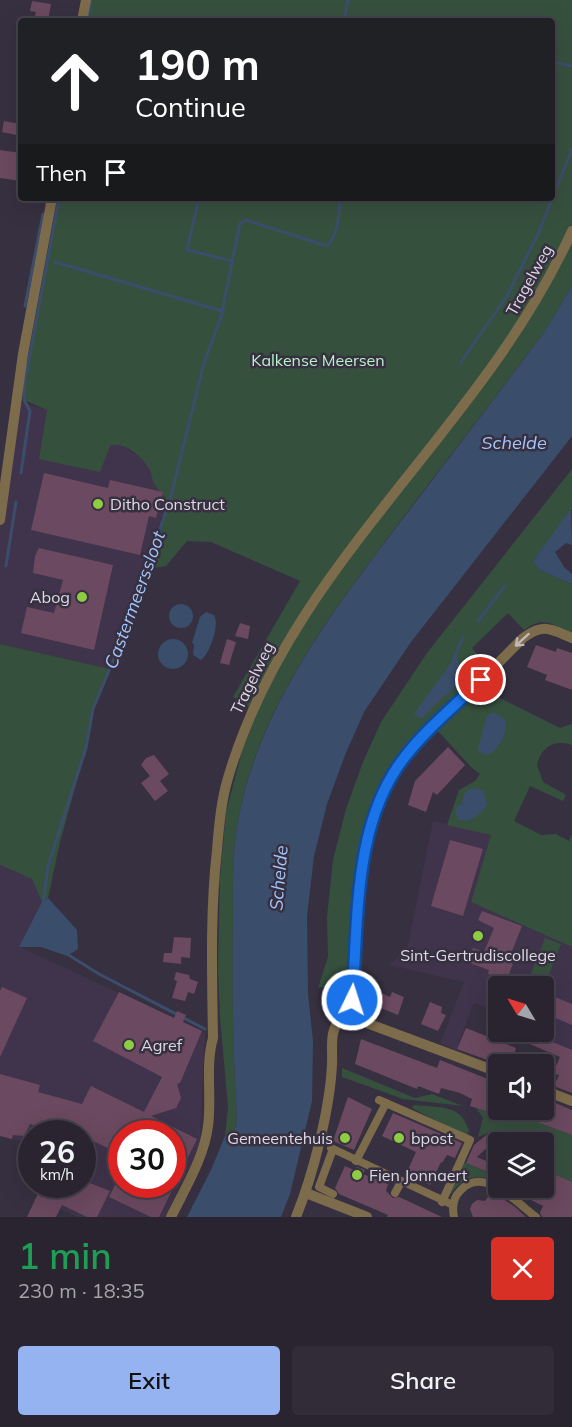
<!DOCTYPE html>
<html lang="en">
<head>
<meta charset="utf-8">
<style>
  :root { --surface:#292430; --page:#312c38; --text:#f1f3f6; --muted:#a5a4ab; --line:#45414c; --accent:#95b2f1 }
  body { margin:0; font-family:Mulish,sans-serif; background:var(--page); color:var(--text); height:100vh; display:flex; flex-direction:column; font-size:22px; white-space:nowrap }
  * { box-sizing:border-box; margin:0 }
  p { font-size:20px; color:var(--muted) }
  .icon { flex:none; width:33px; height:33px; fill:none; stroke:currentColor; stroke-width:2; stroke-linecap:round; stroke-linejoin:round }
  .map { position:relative; height:1217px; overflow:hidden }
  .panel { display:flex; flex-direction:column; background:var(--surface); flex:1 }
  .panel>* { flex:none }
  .hud { position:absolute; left:18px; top:18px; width:537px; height:183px; border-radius:6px; box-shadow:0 6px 24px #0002,0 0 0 2px var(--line); background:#202124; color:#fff; overflow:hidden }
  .needle { width:39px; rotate:308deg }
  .tools { position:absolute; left:488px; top:976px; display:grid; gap:12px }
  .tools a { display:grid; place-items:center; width:66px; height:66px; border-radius:6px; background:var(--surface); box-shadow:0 6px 24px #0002,0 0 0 2px var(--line); font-size:30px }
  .speed { position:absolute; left:18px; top:1120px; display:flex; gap:12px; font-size:30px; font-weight:700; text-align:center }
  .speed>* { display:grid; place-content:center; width:78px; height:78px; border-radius:50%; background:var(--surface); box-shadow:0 6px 24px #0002,0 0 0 2px var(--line); line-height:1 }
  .speed small { font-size:15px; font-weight:400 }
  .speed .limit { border:9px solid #d22; background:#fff; color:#111 }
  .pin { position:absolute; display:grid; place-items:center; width:51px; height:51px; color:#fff; margin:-26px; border:3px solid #fff; border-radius:50%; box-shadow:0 2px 6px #0007 }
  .me { position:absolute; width:66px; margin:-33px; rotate:4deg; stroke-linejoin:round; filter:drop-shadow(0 0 4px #0008) }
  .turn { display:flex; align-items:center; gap:21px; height:126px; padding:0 18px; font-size:27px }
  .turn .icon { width:78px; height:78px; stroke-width:2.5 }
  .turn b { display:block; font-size:42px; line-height:51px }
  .then { display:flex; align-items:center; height:57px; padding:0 18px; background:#0003; gap:12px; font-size:22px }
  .round { display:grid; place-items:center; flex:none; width:63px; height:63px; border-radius:6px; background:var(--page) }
  .summary { display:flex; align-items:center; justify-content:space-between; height:102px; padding:0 18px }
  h1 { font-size:36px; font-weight:600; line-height:45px; color:#1e9e55 }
  .button { display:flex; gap:12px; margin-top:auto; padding:12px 18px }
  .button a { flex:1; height:69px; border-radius:6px; background:var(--accent); color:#111; font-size:24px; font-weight:600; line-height:69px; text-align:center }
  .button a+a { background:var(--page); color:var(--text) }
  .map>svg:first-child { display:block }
</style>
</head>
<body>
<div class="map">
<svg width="572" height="1217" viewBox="0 0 572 1217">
  <rect width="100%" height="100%" fill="#373040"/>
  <!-- built -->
  <g fill="#3f344b" fill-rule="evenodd">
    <polygon points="17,401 47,410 110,446 117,444 123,446 143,459 150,471 155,485 169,504 148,569 110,669 0,644 0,520"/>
    <polygon points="433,821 492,834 471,902 572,947 572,1062 522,1040 526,1032 543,1032 543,987 498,987 498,1002 494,1001 490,1009 474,1003 456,1050 440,1043 464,982 389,965 407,949"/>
    <path d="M0 865 32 879 42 902 20 947 205 1033 200 1140 192 1163 165 1217H77L58 1208 82 1185V1134H32L31 1144 0 1136ZM122 1134H172V1185H122Z"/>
  </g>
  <!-- green -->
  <g fill="#36503e">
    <path d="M91 0H572V286L545 331C500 391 454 451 408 511 339 603 257 705 238 822 232 854 233 888 233 921 232 988 233 1054 237 1121L234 1133 225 1136 228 1107 220 1018 218 968 220 877 226 812 244 744 257 713 233 697 300 581 211 542 187 541 166 566 148 569 169 504C165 497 159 491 155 485 152 481 152 475 150 471 144 458 125 441 110 446L100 472 39 459 47 410 24 400 25 381 59 198H552V21H88Z"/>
    <path d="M572 469V509L533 561 540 570 572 584V634C553 625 544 615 524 630L508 613 472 648 487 665C458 694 425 721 399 753 352 813 350 910 347 983L318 988 328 957 327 917 333 860 346 809 363 762 381 722 427 653Z"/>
    <polygon points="0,644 110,669 93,709 86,748 60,842 48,898 42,902 32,879 0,865"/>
    <path d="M482 689 560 728 572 724V745C554 739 541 747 537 765L543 782 566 795 563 801 530 786 514 821 541 835 556 834 569 841 572 834V947L471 902 491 835 447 825 459 790 475 781 480 774 471 767 438 731Z"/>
    <polygon points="545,938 561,944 547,979 531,973"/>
    <polygon points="342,1068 415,1098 432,1094 463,1106 403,1099 342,1077"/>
    <path d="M414 1105C439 1108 461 1103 469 1131L466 1136 412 1108Z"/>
    <polygon points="476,1108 519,1122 521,1122 524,1117 572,1135 572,1182 543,1169 543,1143 520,1143 490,1132 478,1137 483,1118"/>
    <path d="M463 1162 498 1176V1183C480 1172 462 1177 451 1194L448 1193Z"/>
  </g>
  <!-- water -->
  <g fill="#3a4e6c">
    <path d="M572 286V436L411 642 364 712 345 755 327 804 314 856 307 916 308 994 313 1041 312 1101 290 1194 281 1217H187L211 1170 225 1136 234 1133 237 1121C233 1054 232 988 233 921 233 889 232 854 238 822 258 704 341 600 411 508 456 449 501 390 545 331Z"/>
    <polygon points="571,509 572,545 566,543 555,552 564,567 572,574 572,584 540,570 533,561"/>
    <circle cx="181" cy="616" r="12"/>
    <path d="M206 612 214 615C220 624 210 654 201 660L193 655 194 644 192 643 200 617Z"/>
    <circle cx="173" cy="654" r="15"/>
    <path d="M457 655C462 680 462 683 442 698 435 704 428 712 422 719L414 714Z"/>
    <path d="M494 712 505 720C509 732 498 750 488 755L480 752 478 748 487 716Z"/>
    <path d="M471 788 483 790 487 804C480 815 471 824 458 819L455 809 462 804 464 794Z"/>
    <polygon points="48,898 77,930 78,949 67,956 41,947 19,947 42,902"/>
  </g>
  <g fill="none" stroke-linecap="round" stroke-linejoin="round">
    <!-- stream -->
    <g stroke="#3a4e6c" stroke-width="3">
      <polyline points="88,21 91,0"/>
      <polyline points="344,21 348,0"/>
      <polyline points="552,62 572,66"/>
      <polyline points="199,198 187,250 232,261"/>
      <polyline points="45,202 46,198"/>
      <polyline points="55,262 222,311"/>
      <polyline points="25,306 43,214"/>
      <polyline points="461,362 507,296 538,234 572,149"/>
      <polyline points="21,473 30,411 24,400 25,381 59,198"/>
      <polyline points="6,566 16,502"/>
      <polyline points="478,621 505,586"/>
      <polyline points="453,660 463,638"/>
      <path d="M43 903 48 866 86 748 93 709 129 623 171 496 204 363 221 317 240 223 246 220 327 246C339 233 339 215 340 198"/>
      <polyline points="67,954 99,974 205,1029"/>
    </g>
  </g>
  <!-- building -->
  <g fill="#6b4960">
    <polygon points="32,1 51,4 48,21 34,19 36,12 30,11"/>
    <polygon points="4,121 21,124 21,136 2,132"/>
    <polygon points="0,150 21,153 21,181 0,178"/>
    <polygon points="44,473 108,488 110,480 163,492 156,518 149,516 140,555 31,530"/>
    <polygon points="39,548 113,565 94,650 21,633 27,607 54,613 63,580 33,573 35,556"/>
    <polygon points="240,623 250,626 248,639 235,636"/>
    <polygon points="227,639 236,642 229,665 220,663"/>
    <polygon points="536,645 556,652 557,648 572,653 572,690 545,680 547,675 527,667"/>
    <polygon points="448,747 465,765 437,795 433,792 426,812 408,805 415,781"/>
    <polygon points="154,755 169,774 160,781 168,791 155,801 141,783 150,776 141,765 146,758"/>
    <polygon points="450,840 483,849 463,916 431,906"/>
    <polygon points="482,911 522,926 508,961 513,964 507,979 488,974 489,970 467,962 473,948 484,952 494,928 478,920"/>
    <polygon points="174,937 191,938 190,958 181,957 181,964 163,962 164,953 172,953"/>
    <polygon points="176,972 189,975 190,979 198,982 194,994 188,992 185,1001 172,998 177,981 174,980"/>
    <polygon points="509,976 536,987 504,987"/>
    <polygon points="2,987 27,998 0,1057 0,991"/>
    <polygon points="119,992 174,1018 177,1011 186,1015 183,1022 202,1031 180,1083 177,1084 181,1098 176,1108 151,1116 197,1139 159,1217 151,1217 109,1197 115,1185 172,1185 172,1134 122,1134 122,1155 93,1141 82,1140 82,1134 38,1134 40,1128 30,1124 24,1136 13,1135 12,1139 0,1136 0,1074 40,1085 38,1092 82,1104 91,1086 144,1112 162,1077 93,1041"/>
    <polygon points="379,992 390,997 392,992 404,997 398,1015 374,1005"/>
    <polygon points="543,992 572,1004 572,1025 551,1016 543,1038 572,1050 572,1093 554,1086 559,1075 553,1073 560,1057 525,1042 530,1032 543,1032"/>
    <polygon points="430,1002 442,1007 441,1013 446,1015 438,1031 421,1024"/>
    <polygon points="466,1028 516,1048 514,1054 516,1058 534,1065 501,1065 457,1049"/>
    <polygon points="361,1039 437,1068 440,1060 498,1083 498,1115 470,1106 472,1099 460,1093 441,1088 439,1094 418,1086 417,1089 355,1064"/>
    <polygon points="348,1097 372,1109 354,1150 333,1141"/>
    <polygon points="543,1098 572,1110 572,1135 507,1111 543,1110"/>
    <polygon points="393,1113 462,1143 455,1158 447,1155 442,1163 441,1162 430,1185 406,1174 416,1152 382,1136"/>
    <polygon points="490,1132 517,1142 498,1143 498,1146 492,1143 477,1157 498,1166 498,1176 466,1163 474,1145"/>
    <polygon points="345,1166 354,1170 357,1167 365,1170 363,1174 388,1184 386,1191 393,1198 399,1197 442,1217 387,1217 388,1215 339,1194 335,1188"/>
    <polygon points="543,1169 572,1182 572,1217 542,1217 540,1213 543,1206 531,1200 537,1188 543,1188"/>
    <polygon points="82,1180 110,1191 97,1217 87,1217 62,1205 56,1217 27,1217 42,1185 82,1185"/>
    <polygon points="492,1192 514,1206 526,1217 473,1217 470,1209 472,1204 477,1200 485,1201"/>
  </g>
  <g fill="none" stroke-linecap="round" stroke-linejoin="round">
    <!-- pedestrian -->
    <g stroke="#7d6c4b" stroke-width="8">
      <polyline points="379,1100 470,1140 442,1202"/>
      <polyline points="331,1148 453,1205"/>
      <polyline points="356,1161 386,1103"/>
      <polyline points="395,1193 401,1182"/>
      <polyline points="333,1194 319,1187 333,1149"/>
      <path d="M454 1217C452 1207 453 1198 460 1191 483 1164 517 1203 536 1217"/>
    </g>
    <!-- minor -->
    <g stroke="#7d6c4b" stroke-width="10">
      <polyline points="82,21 86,0"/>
      <polyline points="0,520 23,354 52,198"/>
      <path d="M348 1016 352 1000 355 942 364 852 375 813 387 786 405 757 523 638C544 623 550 629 572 638"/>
      <polyline points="543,1090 572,1101"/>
      <polyline points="306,1193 367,1217"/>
      <path d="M171 1217C185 1188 204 1158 208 1126 212 1097 205 1066 213 1038 212 975 210 912 217 850 219 826 221 801 228 778 291 562 481 433 572 231"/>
      <path d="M296 1217C313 1175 330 1109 332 1064 333 1047 328 1029 343 1017L348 1016 498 1072"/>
    </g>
  </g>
  <!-- one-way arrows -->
  <defs><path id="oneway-shaft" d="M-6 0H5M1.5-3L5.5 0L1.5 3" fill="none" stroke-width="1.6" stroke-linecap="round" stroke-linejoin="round" transform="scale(1.5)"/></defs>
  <use stroke="#c1b8b6" href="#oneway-shaft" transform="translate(522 640) rotate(138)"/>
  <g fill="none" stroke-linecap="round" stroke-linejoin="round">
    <!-- route casing -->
    <g stroke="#114b97" stroke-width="15">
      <path id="route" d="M352 1000C359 921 352 825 404 758 426 729 456 705 481 680"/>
    </g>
    <!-- route -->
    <use href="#route" stroke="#1a73e8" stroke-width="10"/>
  </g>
  <!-- markers -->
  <g fill="#8ecd43" stroke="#373040" stroke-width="2">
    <circle cx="98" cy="504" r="6"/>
    <circle cx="82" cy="597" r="6"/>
    <circle cx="478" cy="936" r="6"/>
    <circle cx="129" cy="1045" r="6"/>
    <circle cx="345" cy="1138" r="6"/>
    <circle cx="399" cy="1138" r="6"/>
    <circle cx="357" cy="1175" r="6"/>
  </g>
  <g text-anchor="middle" stroke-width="5" stroke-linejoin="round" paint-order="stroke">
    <!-- street labels -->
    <g font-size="16" fill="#ded9e4" stroke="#373040">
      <text transform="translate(529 280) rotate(-61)" y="6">Tragelweg</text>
      <text transform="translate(252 678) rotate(-64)" y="6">Tragelweg</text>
    </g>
    <!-- park labels -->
    <g font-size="16" fill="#b7f4c8" stroke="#373040">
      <text x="318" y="366">Kalkense Meersen</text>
    </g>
    <!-- poi labels -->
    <g font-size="16" fill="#ded9e4" stroke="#373040" text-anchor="start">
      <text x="110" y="510">Ditho Construct</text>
      <text x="70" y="603" text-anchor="end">Abog</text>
      <text x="478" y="961" text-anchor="middle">Sint-Gertrudiscollege</text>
      <text x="141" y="1051">Agref</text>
      <text x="333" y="1144" text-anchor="end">Gemeentehuis</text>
      <text x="411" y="1144">bpost</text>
      <text x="369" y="1181">Fien Jonnaert</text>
    </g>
    <!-- water labels -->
    <g font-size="18" font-style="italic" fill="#a1c5fc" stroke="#373040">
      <text x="514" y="449">Schelde</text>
      <text transform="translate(135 600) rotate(-70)" y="6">Castermeerssloot</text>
      <text transform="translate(279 878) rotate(-85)" y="6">Schelde</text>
    </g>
  </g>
</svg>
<div class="tools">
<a><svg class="needle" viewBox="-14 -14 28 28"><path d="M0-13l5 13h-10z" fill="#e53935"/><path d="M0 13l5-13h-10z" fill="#a5a4ab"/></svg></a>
<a><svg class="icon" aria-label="sound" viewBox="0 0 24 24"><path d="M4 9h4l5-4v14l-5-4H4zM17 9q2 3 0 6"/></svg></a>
<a><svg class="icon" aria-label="layers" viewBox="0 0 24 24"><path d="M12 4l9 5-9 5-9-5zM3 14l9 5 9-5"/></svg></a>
</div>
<div class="speed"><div>26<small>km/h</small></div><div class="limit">30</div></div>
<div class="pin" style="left:481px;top:680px;background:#d93025"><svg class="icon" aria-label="arrive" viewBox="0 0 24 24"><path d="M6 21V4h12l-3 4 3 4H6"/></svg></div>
<svg class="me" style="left:352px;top:1000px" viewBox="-20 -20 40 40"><circle r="17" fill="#1a73e8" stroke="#fff" stroke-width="3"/><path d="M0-11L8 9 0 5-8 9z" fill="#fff"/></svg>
<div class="hud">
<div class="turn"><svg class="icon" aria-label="ahead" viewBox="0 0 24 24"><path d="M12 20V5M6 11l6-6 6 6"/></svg><div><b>190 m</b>Continue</div></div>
<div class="then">Then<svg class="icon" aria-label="arrive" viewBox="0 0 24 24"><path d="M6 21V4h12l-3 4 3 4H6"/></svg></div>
</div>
</div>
<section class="panel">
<div class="summary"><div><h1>1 min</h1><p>230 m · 18:35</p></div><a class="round" style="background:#d93025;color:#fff"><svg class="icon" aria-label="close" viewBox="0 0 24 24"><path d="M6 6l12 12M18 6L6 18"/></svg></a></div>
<div class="button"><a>Exit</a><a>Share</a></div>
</section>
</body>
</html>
